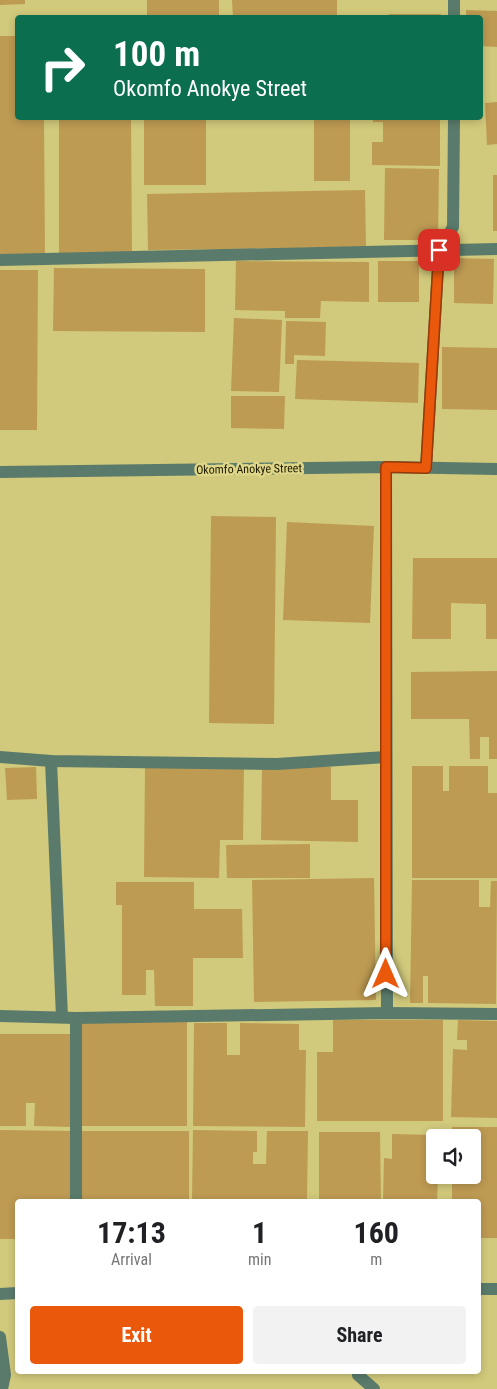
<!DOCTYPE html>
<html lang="en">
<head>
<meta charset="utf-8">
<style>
  :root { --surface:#fff; --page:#f2f2f2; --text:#202124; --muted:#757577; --accent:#ea580c }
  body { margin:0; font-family:"Roboto Condensed",sans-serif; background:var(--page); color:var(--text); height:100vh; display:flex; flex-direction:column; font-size:19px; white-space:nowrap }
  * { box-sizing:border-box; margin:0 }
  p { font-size:16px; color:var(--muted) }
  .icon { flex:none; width:28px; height:28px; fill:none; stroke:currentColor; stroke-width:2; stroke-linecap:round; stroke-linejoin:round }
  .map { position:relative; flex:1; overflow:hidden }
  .details { position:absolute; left:15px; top:1199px; width:466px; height:175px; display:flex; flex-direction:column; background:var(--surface); border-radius:5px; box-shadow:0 2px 8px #0003 }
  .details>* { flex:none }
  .banner { position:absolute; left:15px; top:15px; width:468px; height:105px; border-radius:5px; box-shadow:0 2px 8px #0003; background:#0b6e4f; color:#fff; overflow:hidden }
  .tools { position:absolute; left:426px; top:1129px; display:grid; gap:10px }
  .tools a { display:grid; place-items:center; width:55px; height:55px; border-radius:5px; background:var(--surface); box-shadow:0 2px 8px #0003; font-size:25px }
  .pin { position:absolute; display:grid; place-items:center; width:42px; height:42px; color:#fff; margin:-21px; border-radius:10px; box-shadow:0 2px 8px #0006 }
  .me { position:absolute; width:55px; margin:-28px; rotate:0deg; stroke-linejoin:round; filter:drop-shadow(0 0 4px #0008) }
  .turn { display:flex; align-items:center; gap:18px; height:105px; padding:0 15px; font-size:22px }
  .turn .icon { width:65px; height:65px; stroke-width:2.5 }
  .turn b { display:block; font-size:35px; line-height:42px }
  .eta { display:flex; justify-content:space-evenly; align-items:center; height:85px; text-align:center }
  .eta b { font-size:30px; font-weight:700; line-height:35px }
  .primary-button { display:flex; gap:10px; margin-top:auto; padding:10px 15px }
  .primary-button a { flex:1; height:58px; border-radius:5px; background:var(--accent); color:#fff; font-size:20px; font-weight:700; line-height:58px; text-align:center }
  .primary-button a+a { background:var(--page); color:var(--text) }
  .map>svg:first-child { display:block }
</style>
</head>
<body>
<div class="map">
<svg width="497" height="1389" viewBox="0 0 497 1389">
  <rect width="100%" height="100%" fill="#d1c97b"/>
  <!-- building -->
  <g fill="#be9b53">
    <polygon points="0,0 25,0 25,4 0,5"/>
    <rect x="147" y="0" width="72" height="18"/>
    <polygon points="232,0 337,0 337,18 233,18"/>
    <polygon points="466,10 497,11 497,47 480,46 480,18 466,18"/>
    <rect x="389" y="14" width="52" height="4"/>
    <polygon points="0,36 18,36 18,118 44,118 45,254 0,254"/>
    <polygon points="497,102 497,144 487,145 485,103"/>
    <polygon points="59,118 131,118 132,254 59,254"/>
    <rect x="144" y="118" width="62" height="67"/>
    <rect x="314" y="118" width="36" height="63"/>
    <polygon points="373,118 440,118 440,166 372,165 372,142 383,142 383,122 373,122"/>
    <polygon points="385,168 439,169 438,240 384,240"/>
    <rect x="493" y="175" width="4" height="56"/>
    <polygon points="365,190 366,247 148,250 147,194"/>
    <polygon points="454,258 494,259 493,304 454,303"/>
    <polygon points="236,261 369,262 369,302 321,301 320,318 285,318 285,311 235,310"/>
    <rect x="378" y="261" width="41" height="41"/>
    <polygon points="54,268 205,269 205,332 53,331"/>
    <polygon points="0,270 38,270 37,430 0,430"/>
    <polygon points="234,318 282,320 279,392 231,391"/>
    <polygon points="286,321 326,322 325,356 294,355 294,364 285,364"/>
    <polygon points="442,347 497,348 497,410 442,409"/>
    <polygon points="297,360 419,363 418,403 295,399"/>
    <polygon points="231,396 285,396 284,429 231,428"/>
    <polygon points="211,516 276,517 274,724 209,723"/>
    <polygon points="287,522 374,526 370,623 283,620"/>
    <polygon points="413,558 497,558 497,639 486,639 486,604 451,603 451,639 412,639"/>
    <polygon points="497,671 497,759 489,759 489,737 480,737 480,759 470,759 469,719 411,719 411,672"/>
    <polygon points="262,766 331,767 331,800 358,800 358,842 261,840"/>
    <polygon points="412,766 443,766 443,791 449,791 449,766 488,766 488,793 497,793 497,878 412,878"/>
    <polygon points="36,767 37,799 7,800 5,768"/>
    <polygon points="145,767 244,768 243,840 220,840 219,878 144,877"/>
    <polygon points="310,844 310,878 227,878 226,845"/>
    <polygon points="374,878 376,1000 254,1002 252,880"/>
    <polygon points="412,880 479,880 479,907 490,907 491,881 497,881 496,1004 428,1003 428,976 423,976 423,1003 410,1003"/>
    <polygon points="116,882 194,882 194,909 242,909 243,958 193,958 193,1006 155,1006 154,970 146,970 146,995 122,995 122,905 116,905"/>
    <polygon points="333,1020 443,1020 443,1121 317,1121 317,1052 333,1052"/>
    <polygon points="458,1020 497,1021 497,1118 451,1117 453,1049 467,1050 467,1040 457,1040"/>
    <rect x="81" y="1021" width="106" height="105"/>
    <polygon points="194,1023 227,1023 227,1055 240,1055 240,1023 299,1024 299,1050 306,1050 305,1127 193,1126"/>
    <polygon points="0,1034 73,1034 72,1127 34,1126 35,1103 26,1103 26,1126 0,1126"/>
    <polygon points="452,1127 497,1127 497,1238 479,1238 479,1201 452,1201 452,1175 472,1175 472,1138 452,1138"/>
    <polygon points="0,1130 71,1131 71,1201 18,1201 18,1239 0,1239"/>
    <polygon points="193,1130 257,1131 257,1152 253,1152 253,1164 266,1164 267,1131 308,1131 307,1201 192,1201"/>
    <rect x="80" y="1131" width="109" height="70"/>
    <polygon points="319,1132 380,1132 381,1201 319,1201"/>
    <polygon points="392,1134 436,1135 435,1138 435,1175 443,1175 443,1178 438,1178 437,1201 383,1201 384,1158 392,1159"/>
  </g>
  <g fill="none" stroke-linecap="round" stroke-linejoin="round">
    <!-- minor -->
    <g stroke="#5a7b6b" stroke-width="12">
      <polyline points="454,0 454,18"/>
      <polyline points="0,260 497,249"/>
      <polyline points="386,467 387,1013"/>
      <polyline points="426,468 439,250 453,227 454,118"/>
      <polyline points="0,472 386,467 497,469"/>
      <polyline points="0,757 51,761 277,764 386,757"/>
      <polyline points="51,761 62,1017"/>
      <polyline points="0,1016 76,1018 387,1013 497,1014"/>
      <polyline points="76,1018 76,1201"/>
      <polyline points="479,1289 497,1289"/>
      <polyline points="0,1294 18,1293"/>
      <polyline points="0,1337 5,1375 2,1389"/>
      <polyline points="358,1375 374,1389"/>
    </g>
  </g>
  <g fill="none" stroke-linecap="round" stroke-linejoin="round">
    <!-- route casing -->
    <g stroke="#983908" stroke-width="12">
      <polyline id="route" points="386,974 386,467 426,468 439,250"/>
    </g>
    <!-- route -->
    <use href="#route" stroke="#ea580c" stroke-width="9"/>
  </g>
  <g text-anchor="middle" stroke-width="5" stroke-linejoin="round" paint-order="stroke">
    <!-- street labels -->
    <g font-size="12" fill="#1e1a00" stroke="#ded688">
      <text transform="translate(249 469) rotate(-1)" y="4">Okomfo Anokye Street</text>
    </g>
  </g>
</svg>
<div class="tools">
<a><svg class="icon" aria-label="sound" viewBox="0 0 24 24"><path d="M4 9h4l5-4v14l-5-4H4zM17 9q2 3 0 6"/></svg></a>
</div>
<div class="pin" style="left:439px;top:250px;background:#d93025"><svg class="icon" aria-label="arrive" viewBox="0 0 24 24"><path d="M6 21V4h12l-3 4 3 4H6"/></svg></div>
<svg class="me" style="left:386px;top:974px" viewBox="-20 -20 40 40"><path d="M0-17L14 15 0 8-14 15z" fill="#ea580c" stroke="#fff" stroke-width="4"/></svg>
<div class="banner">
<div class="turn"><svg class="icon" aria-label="right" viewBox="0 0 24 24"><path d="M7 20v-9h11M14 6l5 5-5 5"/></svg><div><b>100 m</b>Okomfo Anokye Street</div></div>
</div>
<section class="details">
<div class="eta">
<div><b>17:13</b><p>Arrival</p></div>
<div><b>1</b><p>min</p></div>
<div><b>160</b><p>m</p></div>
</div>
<div class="primary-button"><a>Exit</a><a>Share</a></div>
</section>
</div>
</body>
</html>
